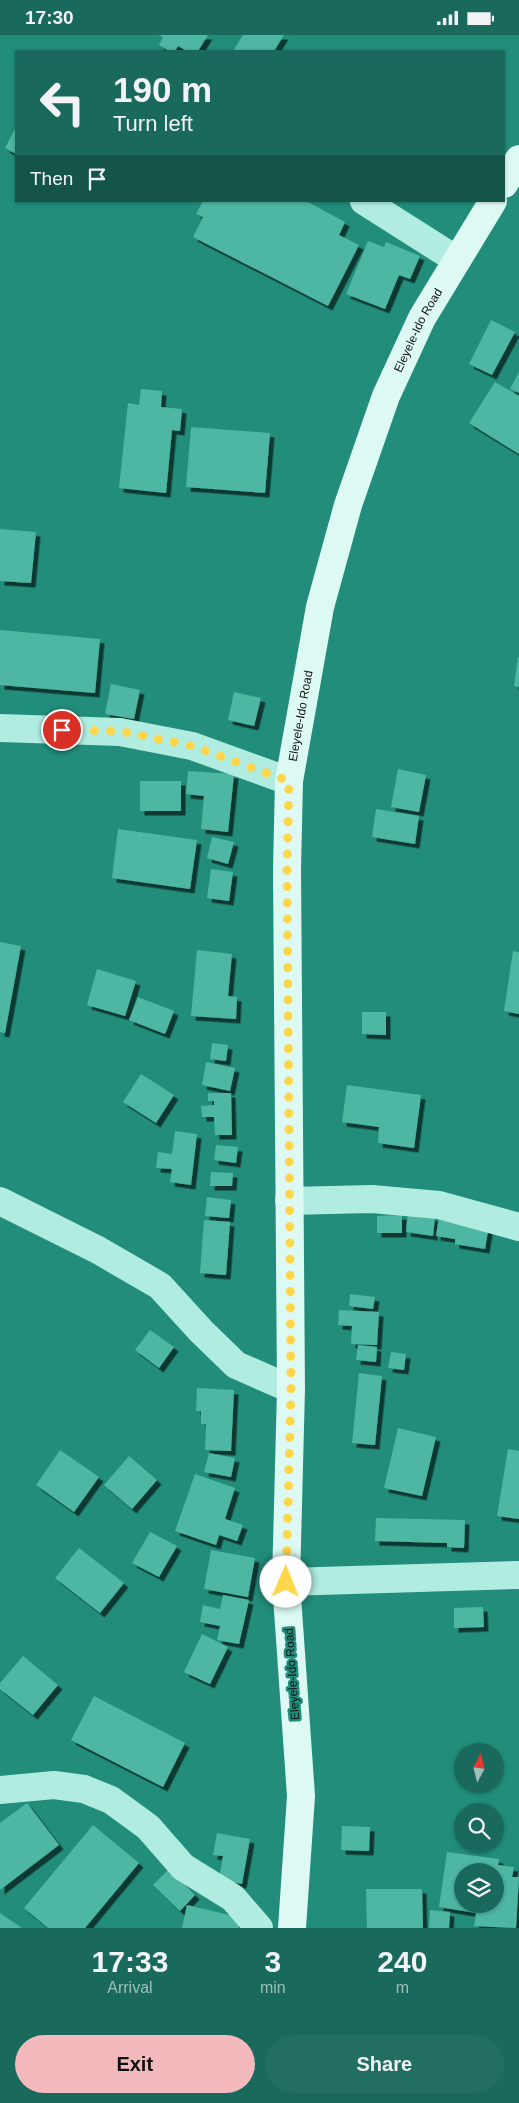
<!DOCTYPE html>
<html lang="en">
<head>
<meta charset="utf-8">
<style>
  :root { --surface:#196a5c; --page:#226f62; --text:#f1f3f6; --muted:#9fbfbb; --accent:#f4b9bc }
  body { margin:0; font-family:Helvetica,sans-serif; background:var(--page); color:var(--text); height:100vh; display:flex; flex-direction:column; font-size:19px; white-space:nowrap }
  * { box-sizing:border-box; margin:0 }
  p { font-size:16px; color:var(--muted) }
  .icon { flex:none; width:28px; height:28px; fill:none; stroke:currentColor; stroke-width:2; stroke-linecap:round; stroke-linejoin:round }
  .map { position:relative; height:1893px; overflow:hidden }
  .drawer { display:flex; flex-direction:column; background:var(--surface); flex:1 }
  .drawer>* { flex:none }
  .top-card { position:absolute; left:15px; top:15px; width:490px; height:152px; border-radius:0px; box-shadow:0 1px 4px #0004; background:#196a5c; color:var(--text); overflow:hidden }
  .needle { width:32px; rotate:7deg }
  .tools { position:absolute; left:454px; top:1708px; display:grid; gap:10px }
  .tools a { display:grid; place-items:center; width:50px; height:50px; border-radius:50%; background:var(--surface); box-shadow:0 1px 4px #0004; font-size:25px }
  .pin { position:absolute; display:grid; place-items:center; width:42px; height:42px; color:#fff; margin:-21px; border:2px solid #fff; border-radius:50%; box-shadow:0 1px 5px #0007 }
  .me { position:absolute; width:55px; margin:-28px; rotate:1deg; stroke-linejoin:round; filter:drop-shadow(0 0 4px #0008) }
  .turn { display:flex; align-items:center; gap:18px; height:105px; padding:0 15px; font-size:22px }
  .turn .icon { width:65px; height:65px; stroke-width:2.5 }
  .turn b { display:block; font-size:35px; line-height:42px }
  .then { display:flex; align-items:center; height:48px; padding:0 15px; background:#0003; gap:10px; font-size:19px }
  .eta { display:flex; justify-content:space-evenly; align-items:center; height:85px; text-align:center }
  .eta b { font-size:30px; font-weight:800; line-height:35px }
  .button { display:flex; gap:10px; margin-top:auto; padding:10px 15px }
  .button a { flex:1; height:58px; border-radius:30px; background:var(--accent); color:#111; font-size:20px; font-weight:800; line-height:58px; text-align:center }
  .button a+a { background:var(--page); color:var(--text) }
  .status { display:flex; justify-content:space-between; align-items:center; height:35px; padding:0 25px; background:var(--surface); direction:ltr }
  .status svg { height:14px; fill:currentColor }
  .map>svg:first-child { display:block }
</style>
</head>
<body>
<div class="status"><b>17:30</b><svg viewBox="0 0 49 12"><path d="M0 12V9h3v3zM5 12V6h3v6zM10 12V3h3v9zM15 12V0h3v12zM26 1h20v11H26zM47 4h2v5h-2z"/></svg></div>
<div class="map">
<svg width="519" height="1893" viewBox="0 0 519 1893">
  <defs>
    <filter id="shadow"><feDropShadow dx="4.5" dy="4.5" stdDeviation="0" flood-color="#0009"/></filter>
  </defs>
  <rect width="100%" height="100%" fill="#218d7a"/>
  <!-- building -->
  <g fill="#4eb7a3" fill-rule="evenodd" filter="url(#shadow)">
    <polygon points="159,0 208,0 198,16 187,16 178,11 175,16 169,16 159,10 163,2"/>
    <polygon points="243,0 284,0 274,16 233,16"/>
    <polygon points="16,92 16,119 5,113"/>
    <polygon points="203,166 306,166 345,187 339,200 359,210 328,271 193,202 203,182 196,179"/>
    <polygon points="368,206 384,212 386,207 420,221 410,244 399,240 385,274 346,259"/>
    <polygon points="491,285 515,297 492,340 469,329"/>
    <polygon points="519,337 519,358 510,354"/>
    <polygon points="495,347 519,361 519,419 469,388"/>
    <polygon points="141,354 162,356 161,372 182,374 180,396 172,395 166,458 119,453 128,368 139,370"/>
    <polygon points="191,392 270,398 265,458 186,452"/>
    <polygon points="0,494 36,497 31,548 0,546"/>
    <polygon points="0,595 100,604 95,658 0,650"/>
    <polygon points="518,622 519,623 519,652 514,651"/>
    <polygon points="111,649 140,655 134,684 105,679"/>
    <polygon points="234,657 261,663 254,691 228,685"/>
    <polygon points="398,734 426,740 419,777 391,772"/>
    <polygon points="188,736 234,739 228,797 201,794 204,761 186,759"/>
    <rect x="140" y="746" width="41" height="30"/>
    <polygon points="376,774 419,781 415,809 372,802"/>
    <polygon points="118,794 197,805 190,854 112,843"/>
    <polygon points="212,802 234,807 228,829 207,823"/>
    <polygon points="211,834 233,837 229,866 207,863"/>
    <polygon points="0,907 21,911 5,998 0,997"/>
    <polygon points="197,915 232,919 228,961 237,962 236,984 191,981"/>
    <polygon points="513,916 519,917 519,979 504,976"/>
    <polygon points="97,934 136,946 125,981 87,970"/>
    <polygon points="138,962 174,976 165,999 129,985"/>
    <polygon points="362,977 386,977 386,1000 362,999"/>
    <polygon points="212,1008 228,1010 226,1026 210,1024"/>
    <polygon points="206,1027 235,1033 230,1056 202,1050"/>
    <polygon points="141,1039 174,1060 156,1088 123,1067"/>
    <polygon points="347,1050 421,1060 414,1113 378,1108 379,1092 342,1087"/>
    <polygon points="208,1058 231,1058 232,1100 215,1100 214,1082 202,1082 201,1071 214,1070 214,1066 208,1066"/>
    <polygon points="175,1096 197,1099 191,1150 170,1147 172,1134 156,1133 158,1117 172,1119"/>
    <polygon points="216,1110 238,1112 236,1128 214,1125"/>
    <polygon points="211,1137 233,1138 232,1151 210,1151"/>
    <polygon points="207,1162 231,1165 229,1183 205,1181"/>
    <polygon points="408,1178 435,1182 433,1201 406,1197"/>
    <polygon points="402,1180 402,1198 377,1198 377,1181"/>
    <polygon points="439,1182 489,1190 485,1214 455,1209 455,1204 436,1201"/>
    <polygon points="204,1185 230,1187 226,1240 200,1238"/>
    <polygon points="350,1259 375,1262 373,1274 349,1271"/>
    <polygon points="339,1275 379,1277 377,1310 351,1309 352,1291 338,1290"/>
    <polygon points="150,1295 174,1312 159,1333 135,1315"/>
    <polygon points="358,1310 377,1312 376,1327 356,1325"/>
    <polygon points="391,1317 406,1319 404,1335 388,1333"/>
    <polygon points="359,1338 382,1341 375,1410 352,1408"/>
    <polygon points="197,1353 234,1355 231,1416 205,1415 206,1389 201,1389 201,1376 196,1376"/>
    <polygon points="398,1393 436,1402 422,1461 384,1453"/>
    <polygon points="508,1414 519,1416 519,1484 497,1481"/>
    <polygon points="60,1415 99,1442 74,1477 36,1450"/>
    <polygon points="209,1418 235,1423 231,1442 204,1437"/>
    <polygon points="129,1421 157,1445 132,1474 104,1450"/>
    <polygon points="195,1439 235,1453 225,1484 243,1490 237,1506 219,1500 216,1510 175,1496"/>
    <polygon points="376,1483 465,1485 464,1513 447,1512 447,1508 375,1506"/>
    <polygon points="150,1497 177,1511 159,1542 132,1528"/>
    <polygon points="79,1513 124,1548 100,1578 55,1543"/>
    <polygon points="211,1515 255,1523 248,1562 204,1554"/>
    <polygon points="223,1560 249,1565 239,1609 217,1605 220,1591 200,1587 203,1570 220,1574"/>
    <polygon points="483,1572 484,1592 454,1593 454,1573"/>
    <polygon points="202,1599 228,1612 210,1649 184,1637"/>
    <polygon points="23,1621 58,1650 33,1680 0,1654 0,1648"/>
    <polygon points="94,1661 185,1708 163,1752 71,1705"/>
    <polygon points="27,1768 59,1810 0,1855 0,1788"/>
    <polygon points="93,1790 139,1828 85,1893 48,1893 24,1873"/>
    <polygon points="342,1791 370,1792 369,1816 341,1815"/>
    <polygon points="217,1798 250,1804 242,1849 219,1845 223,1821 213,1820"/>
    <path d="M447 1817 499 1824 498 1830 514 1832 512 1842H519L516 1893 474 1891 476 1878 439 1872ZM462 1836H495V1869H462Z"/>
    <polygon points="169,1834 195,1860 180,1876 153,1850"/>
    <polygon points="366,1854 422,1854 423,1893 367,1893"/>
    <polygon points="187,1870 242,1883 239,1893 182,1893"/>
    <polygon points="430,1875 450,1877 449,1893 429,1893"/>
    <polygon points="0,1878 22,1893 0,1893"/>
  </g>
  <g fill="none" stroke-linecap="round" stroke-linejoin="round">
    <!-- street -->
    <g stroke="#b0ece0" stroke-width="28">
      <polyline points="364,166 457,225"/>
      <polyline points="0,693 120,697 192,711 289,746"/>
      <polyline points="0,1166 98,1215 160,1251 201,1296 236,1330 291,1354"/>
      <polyline points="289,1166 372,1164 439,1170 519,1192"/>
      <polyline points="286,1547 519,1540"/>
      <polyline points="0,1755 54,1750 84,1754 111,1765 148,1792 183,1832 233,1863 259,1893"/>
    </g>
    <!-- secondary -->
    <g stroke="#dcf9f4" stroke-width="28">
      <polyline points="504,149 519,124"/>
      <path id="s1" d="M292 1893 301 1761 286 1547 291 1354 287 834 289 746 320 572 348 470 386 361 422 283 493 166"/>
    </g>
  </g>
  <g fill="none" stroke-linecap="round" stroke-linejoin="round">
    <!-- route -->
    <polyline stroke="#ffd54a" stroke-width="9" stroke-dasharray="0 16.2" points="62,695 120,696 192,711 289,746 287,834 291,1354 286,1547"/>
  </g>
  <g text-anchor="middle" stroke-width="5" stroke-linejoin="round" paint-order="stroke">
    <!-- street labels -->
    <g font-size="12" fill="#111" stroke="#218d7a">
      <text dy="4" stroke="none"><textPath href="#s1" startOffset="1619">Eleyele-Ido Road</textPath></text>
      <text dy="4" stroke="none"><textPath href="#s1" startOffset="1214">Eleyele-Ido Road</textPath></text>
      <text transform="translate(292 1639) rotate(-94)" y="4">Eleyele-Ido Road</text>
    </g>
  </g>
</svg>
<div class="tools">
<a><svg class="needle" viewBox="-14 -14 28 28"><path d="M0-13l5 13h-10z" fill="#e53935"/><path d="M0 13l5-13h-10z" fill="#9fbfbb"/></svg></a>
<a><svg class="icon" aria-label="search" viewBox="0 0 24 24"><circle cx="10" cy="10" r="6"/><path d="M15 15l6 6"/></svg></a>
<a><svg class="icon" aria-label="layers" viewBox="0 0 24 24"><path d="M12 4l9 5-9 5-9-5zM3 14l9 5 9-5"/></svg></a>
</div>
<div class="pin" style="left:62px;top:695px;background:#d93025"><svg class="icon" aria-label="arrive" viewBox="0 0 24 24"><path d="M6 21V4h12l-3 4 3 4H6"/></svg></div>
<svg class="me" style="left:286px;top:1547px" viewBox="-20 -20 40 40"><circle r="19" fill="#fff"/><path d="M0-13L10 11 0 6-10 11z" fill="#ffd54a"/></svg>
<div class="top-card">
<div class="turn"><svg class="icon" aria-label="left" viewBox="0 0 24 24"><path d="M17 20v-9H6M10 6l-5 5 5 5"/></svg><div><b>190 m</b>Turn left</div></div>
<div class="then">Then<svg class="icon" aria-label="arrive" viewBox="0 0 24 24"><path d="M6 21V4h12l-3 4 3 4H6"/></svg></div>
</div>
</div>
<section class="drawer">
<div class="eta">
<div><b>17:33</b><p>Arrival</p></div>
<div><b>3</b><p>min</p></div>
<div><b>240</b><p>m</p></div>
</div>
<div class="button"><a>Exit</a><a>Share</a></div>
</section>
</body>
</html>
